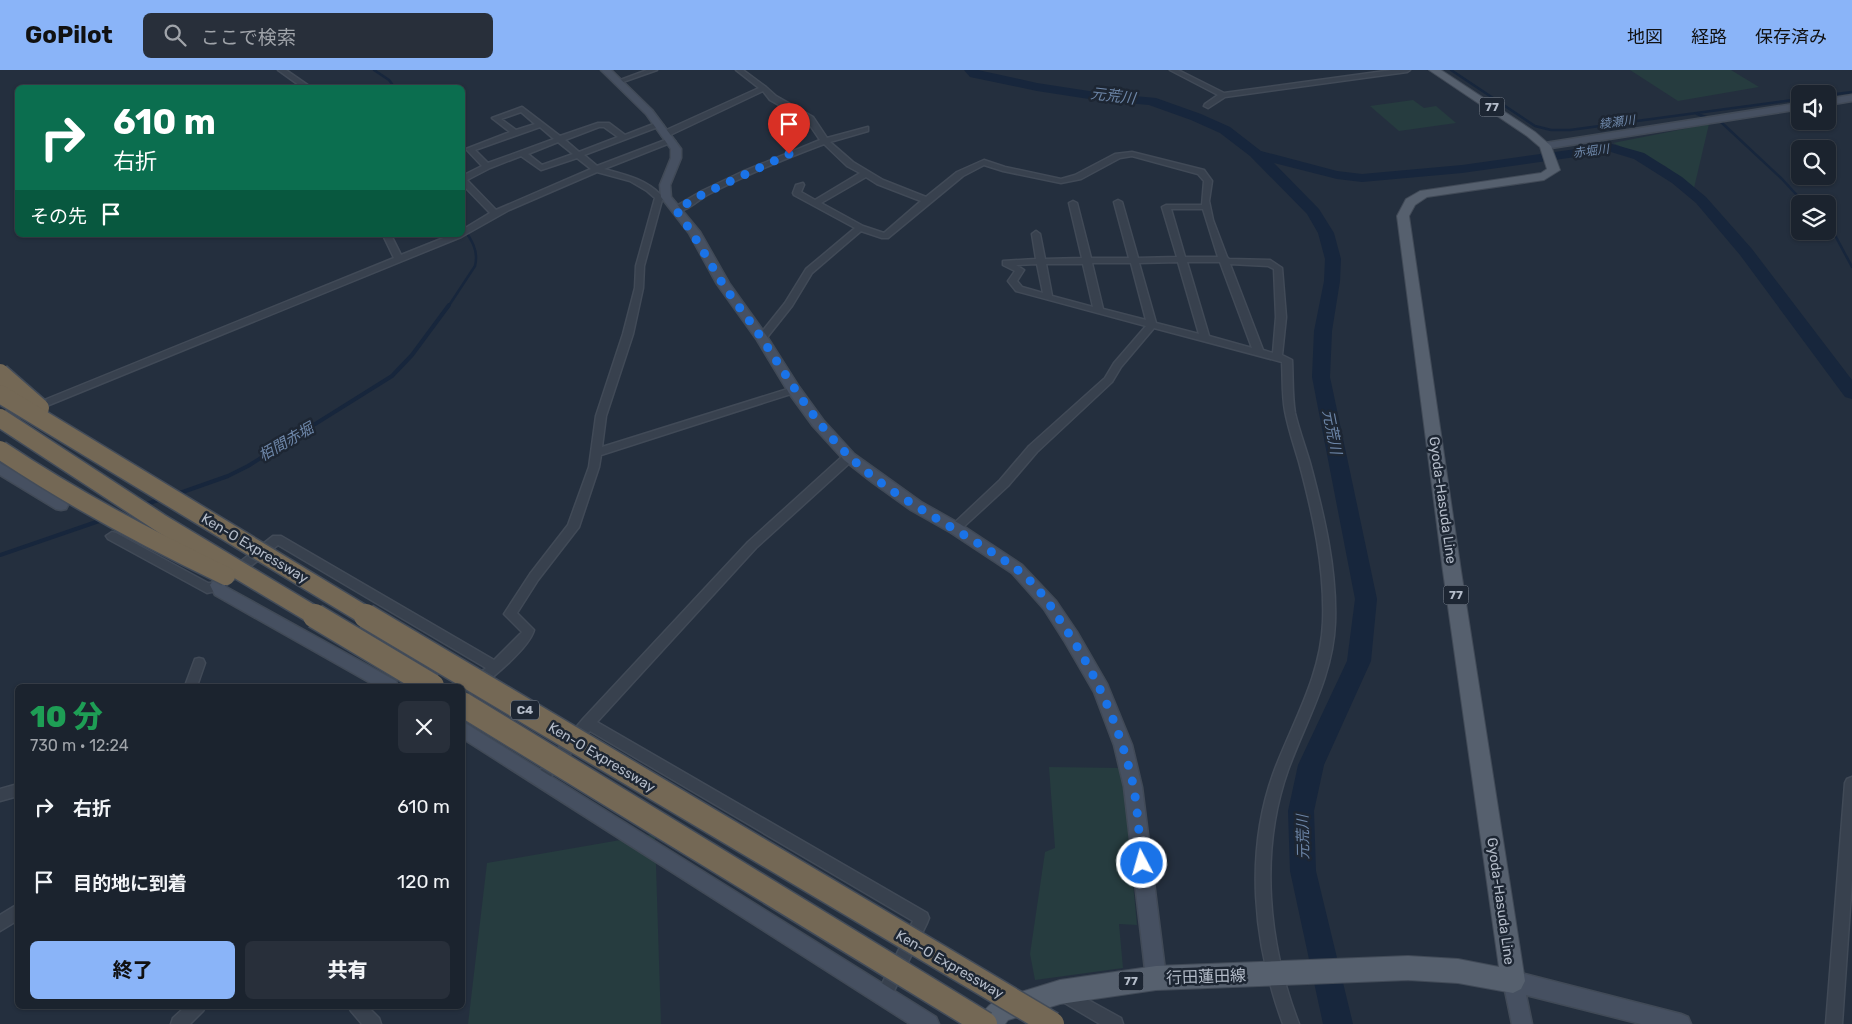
<!DOCTYPE html>
<html lang="ja">
<head>
<meta charset="utf-8">
<style>
  :root { --surface:#1b232e; --page:#282f3a; --text:#f1f3f6; --muted:#a0a4aa; --line:#39404a; --accent:#8ab4f8 }
  body { margin:0; font-family:Rubik,"Noto Sans JP",sans-serif; background:var(--page); color:var(--text); height:100vh; display:flex; flex-direction:column; font-size:19px; white-space:nowrap }
  * { box-sizing:border-box; margin:0 }
  p { font-size:16px; color:var(--muted) }
  .icon { flex:none; width:28px; height:28px; fill:none; stroke:currentColor; stroke-width:2; stroke-linecap:round; stroke-linejoin:round }
  .map { position:relative; flex:1; overflow:hidden }
  .drawer { position:absolute; left:15px; top:614px; width:450px; height:325px; display:flex; flex-direction:column; background:var(--surface); border-radius:8px; box-shadow:0 1px 4px #0004,0 0 0 1px var(--line) }
  .drawer>* { flex:none }
  .hud { position:absolute; left:15px; top:15px; width:450px; height:152px; border-radius:8px; box-shadow:0 1px 4px #0004,0 0 0 1px var(--line); background:#0b6e4f; color:#fff; overflow:hidden }
  .buttons { position:absolute; left:1791px; top:15px; display:grid; gap:10px }
  .buttons a { display:grid; place-items:center; width:45px; height:45px; border-radius:8px; background:var(--surface); box-shadow:0 1px 4px #0004,0 0 0 1px var(--line); font-size:25px }
  .pin { position:absolute; display:grid; place-items:center; width:42px; height:42px; color:#fff; margin:-51px -21px; border-radius:50% 50% 50% 0; rotate:-45deg; box-shadow:0 0 5px #0007 }
  .pin .icon { rotate:45deg }
  .me { position:absolute; width:55px; margin:-28px; rotate:354deg; stroke-linejoin:round; filter:drop-shadow(0 0 4px #0008) }
  .turn { display:flex; align-items:center; gap:18px; height:105px; padding:0 15px; font-size:22px }
  .turn .icon { width:65px; height:65px; stroke-width:2.5 }
  .turn b { display:block; font-size:35px; line-height:42px }
  .then { display:flex; align-items:center; height:48px; padding:0 15px; background:#0003; gap:10px; font-size:19px }
  .round { display:grid; place-items:center; flex:none; width:52px; height:52px; border-radius:8px; background:var(--page) }
  .summary { display:flex; align-items:center; justify-content:space-between; height:85px; padding:0 15px }
  h1 { font-size:30px; font-weight:800; line-height:38px; color:#1e9e55 }
  .button { display:flex; gap:10px; margin-top:auto; padding:10px 15px }
  .button a { flex:1; height:58px; border-radius:8px; background:var(--accent); color:#111; font-size:20px; font-weight:800; line-height:58px; text-align:center }
  .button a+a { background:var(--page); color:var(--text) }
  ul { padding:0; list-style:none }
  li { display:flex; align-items:center; gap:15px; height:75px; padding:0 15px }
  li div { flex:1 }
  li b { display:block; font-size:19px }
  li em { font-style:normal }
  header { display:flex; align-items:center; gap:30px; box-sizing:border-box; height:70px; padding:0 25px; background:var(--accent); color:#111 }
  header strong { font-size:24px }
  nav { display:flex; gap:28px; margin-inline-start:auto; font-size:18px }
  .search { width:350px; height:45px; background:var(--page); display:flex; align-items:center; gap:12px; box-sizing:border-box; padding:0 18px; border-radius:8px; color:var(--muted); font-size:19px }
  .map>svg:first-child { display:block }
</style>
</head>
<body>
<header>
<strong>GoPilot</strong>
<div class="search"><svg class="icon" aria-label="search" viewBox="0 0 24 24"><circle cx="10" cy="10" r="6"/><path d="M15 15l6 6"/></svg>ここで検索</div>
<nav><a>地図</a><a>経路</a><a>保存済み</a></nav>
</header>
<div class="map">
<svg width="1852" height="954" viewBox="0 0 1852 954">
  <rect width="100%" height="100%" fill="#242f3e"/>
  <!-- green -->
  <g fill="#263c3f">
    <polygon points="1630,0 1731,0 1759,17 1678,31"/>
    <polygon points="1413,30 1424,38 1436,36 1456,53 1399,61 1370,36"/>
    <polygon points="1709,54 1694,118 1665,96 1613,73"/>
    <polygon points="1049,697 1122,698 1137,855 1119,854 1123,898 1035,910 1030,884 1045,782 1055,778"/>
    <polygon points="655,764 661,954 468,954 487,793"/>
  </g>
  <g fill="none" stroke-linecap="round" stroke-linejoin="round">
    <!-- stream-far1 -->
    <g stroke="#17263c" stroke-width="2.5">
      <polyline points="374,0 389,10 395,18"/>
      <polyline points="1451,0 1535,56 1551,60 1570,60 1800,29"/>
      <polyline points="1828,25 1852,22"/>
      <polyline points="1697,44 1721,52 1782,109 1805,134"/>
      <polyline points="1828,157 1836,167 1852,197"/>
      <path d="M448 237 475 196C479 180 471 169 462 156"/>
    </g>
    <!-- stream -->
    <g stroke="#17263c" stroke-width="4">
      <polyline points="177,424 228,406 248,396 392,306 412,285 449,235"/>
      <polyline points="144,435 161,429"/>
      <polyline points="0,485 102,450"/>
    </g>
    <!-- river -->
    <polygon fill="#17263c" fill-rule="evenodd" points="964,0 978,0 1037,13 1102,23 1156,28 1201,44 1230,57 1261,81 1337,101 1362,104 1462,95 1612,74 1644,83 1682,107 1706,127 1752,179 1852,310 1852,329 1845,327 1740,185 1696,133 1672,113 1634,89 1611,82 1462,103 1362,112 1337,109 1274,93 1319,139 1334,163 1341,189 1340,211 1332,261 1330,307 1377,529 1371,591 1324,695 1314,741 1316,801 1353,954 1323,954 1290,801 1288,741 1298,695 1347,591 1355,529 1312,307 1314,261 1324,211 1325,189 1318,163 1307,144 1250,86 1220,63 1191,50 1149,35 1102,31 1037,21 970,7"/>
    <!-- street casing -->
    <g stroke="#414a57" stroke-width="3">
      <g id="street">
        <polygon points="278,0 286,0 312,18 303,18"/>
        <polygon points="647,0 657,0 620,13 615,12"/>
        <path d="M736 0H743L766 17 776 26 813 47 827 68 868 57V61L830 72 853 92 883 110 926 127 957 102 984 90 1005 97 1061 109 1075 105 1115 84 1132 82 1204 100 1212 111 1209 131 1213 150 1227 187 1229 189 1270 190 1282 198 1286 247 1282 285 1292 290C1293 308 1292 325 1295 343 1299 360 1305 376 1310 393 1324 445 1337 499 1335 553 1333 606 1306 651 1288 700 1259 782 1268 874 1299 954H1283C1253 873 1244 781 1275 699 1294 650 1321 605 1323 552 1325 498 1313 444 1299 392 1294 375 1288 358 1285 341 1282 325 1283 308 1282 292L1154 258 1121 297 1112 312 1037 382 1008 416 959 461H951L949 458 1000 410 1029 376 1105 308 1114 293 1146 256 1016 221 1008 211 1015 201 1003 195V191L1036 189 1032 164 1036 161 1040 164 1045 189 1082 188 1069 133 1073 131 1077 133 1091 188H1129L1114 132 1118 130 1122 132 1138 188 1177 187 1162 137 1166 135H1202L1204 111 1198 104 1132 86 1120 88 1081 109 1061 113 1003 101 984 95 963 106 888 168H882L861 161 812 203 792 236 765 270 762 271 757 268 785 233 806 199 855 158 794 125 793 123 796 115 803 113 804 115 801 122 815 130 860 103 847 96 824 74C784 89 745 105 707 125 697 131 685 143 673 142V138L702 121 742 102 820 70 807 51 770 30 763 21 668 66H662V62L759 18ZM866 107 877 114 921 131 884 163 863 156 821 133ZM1171 139H1203L1218 187H1185ZM1178 192 1199 264 1156 253 1139 193ZM1187 192H1220L1252 278 1209 266ZM1092 193H1131L1146 250 1103 239ZM1037 194 1043 223 1022 217 1017 211 1024 200 1016 195ZM1046 194H1083L1093 237 1052 226ZM1230 194 1268 196 1274 199 1276 247 1273 283 1263 280Z"/>
        <polygon points="1170,0 1178,0 1224,23 1392,0 1410,0 1407,2 1225,27 1208,38 1204,36 1205,34 1218,25"/>
        <path d="M522 37 560 66 598 53H609L625 65 656 53 663 55 584 85 597 96 668 69 675 71 604 99C626 105 645 109 661 125H666L670 127 662 130 644 196 643 218 633 264 606 346 602 377 791 318H797L799 320 797 322 601 385 599 397 579 457 538 510 517 543 534 560C529 580 483 615 466 629L462 630V617L486 598 278 475 220 520 207 523 108 469 106 466 112 462 116 463 208 513H213L273 466H281L494 590 522 562 504 544 530 504 568 455 589 397 596 346 623 264 635 218 636 196 655 128 647 121 630 111 597 102 509 140 461 167 0 355V348L394 188 383 165H391L401 185 451 165H462V160L490 143 462 114V106L482 96 466 79 510 62 492 48ZM521 42 535 54 516 60 501 49ZM540 57 554 69 488 93 475 80ZM599 57H604L618 67 579 82 565 70ZM558 72 573 84 542 95 528 84ZM521 86 541 100 577 88 591 99 496 140 467 110 490 98Z"/>
        <polygon points="849,383 854,387 853,390 756,478 597,652 927,843 929,848 927,853 889,931 884,934 879,931 876,926 913,851 590,661 546,712 541,714 536,712 534,708 583,649 748,472 845,384"/>
        <polygon points="199,588 203,589 205,593 197,616 185,616 195,589"/>
        <polygon points="1852,707 1852,809 1842,954 1826,954 1845,713 1847,709"/>
        <polygon points="18,714 18,726 0,731 0,719"/>
        <polygon points="18,834 18,850 0,861 0,845"/>
        <polygon points="1063,916 1121,948 1123,954 1100,954 1058,929 1055,924 1058,919"/>
        <polygon points="186,936 206,936 203,941 190,954 171,954 173,948"/>
        <polygon points="348,936 367,936 379,948 381,954 362,954 351,941"/>
      </g>
    </g>
    <!-- secondary casing -->
    <g stroke="#414a57" stroke-width="3">
      <g id="secondary">
        <polygon points="601,0 611,0 652,40 681,79 681,88 670,115 671,127 700,162 729,213 766,265 799,317 823,350 854,384 882,404 921,432 960,454 1022,495 1056,531 1077,562 1107,614 1132,675 1142,717 1166,908 1163,915 1156,918 1149,915 1146,908 1124,717 1114,675 1094,622 1065,572 1044,539 1012,503 950,462 911,440 872,412 844,390 813,356 789,323 757,270 717,214 689,163 661,127 660,115 671,88 671,79 646,44"/>
        <polygon points="1852,25 1852,31 1828,35 1828,29"/>
        <polygon points="1800,33 1800,39 1545,79 1540,76 1545,73"/>
        <polygon points="0,393 66,431 68,435 66,439 61,440 56,439 0,405"/>
        <polygon points="218,509 223,511 226,517 396,611 398,616 376,616 215,525 210,515 213,511"/>
        <polygon points="462,651 936,947 939,954 910,954 462,668"/>
        <polygon points="1513,901 1681,944 1688,947 1691,954 1641,954 1526,925 1532,954 1512,954 1503,911 1506,904"/>
      </g>
    </g>
    <!-- primary casing -->
    <g stroke="#414a57" stroke-width="2">
      <path id="primary" d="M1429 0H1441L1535 62 1551 76 1560 100 1544 110 1427 127 1415 135 1409 146 1461 501 1525 911 1521 919 1513 923 1458 913 1408 910 1156 920 1060 934 1008 950 1005 954H977C982 942 989 933 1001 928L1060 910 1156 896 1408 886 1458 889 1499 897 1443 501 1397 146 1406 129 1420 121 1541 103 1547 99 1540 77 1527 66Z"/>
    </g>
    <!-- street -->
    <use href="#street" fill="#38414e" fill-rule="evenodd"/>
    <!-- secondary -->
    <use href="#secondary" fill="#465061" fill-rule="evenodd"/>
    <!-- primary -->
    <use href="#primary" fill="#56606e" fill-rule="evenodd"/>
    <!-- highway-bridge-far1 casing -->
    <g stroke="#434c59" stroke-width="21" stroke-linecap="butt">
      <g id="highway-bridge-far1">
        <polyline points="0,303 40,338"/>
        <polyline points="0,324 368,547"/>
        <polyline points="0,348 162,454 317,547"/>
        <path d="M0 380C72 428 148 469 226 506"/>
      </g>
    </g>
    <!-- highway-bridge casing -->
    <g stroke="#434c59" stroke-width="27" stroke-linecap="butt">
      <g id="highway-bridge">
        <polyline points="315,546 432,616"/>
        <polyline points="366,546 1052,954"/>
        <polyline points="462,634 985,954"/>
      </g>
    </g>
    <!-- highway-bridge-far1 -->
    <use href="#highway-bridge-far1" stroke="#746855" stroke-width="18"/>
    <!-- highway-bridge -->
    <use href="#highway-bridge" stroke="#746855" stroke-width="24"/>
  </g>
  <g fill="none" stroke-linecap="round" stroke-linejoin="round">
    <!-- route -->
    <path stroke="#1a73e8" stroke-width="9" stroke-dasharray="0 16.2" d="M789 84 703 124 676 140C695 165 707 189 723 214 735 233 750 250 762 269 789 309 813 351 849 386 895 431 962 459 1015 498 1035 512 1050 534 1063 555 1096 603 1120 657 1133 714 1138 740 1139 767 1142 793"/>
  </g>
  <g text-anchor="middle" stroke-width="5" stroke-linejoin="round" paint-order="stroke">
    <!-- shield labels -->
    <g fill="#1d2633" stroke="#878f9c" stroke-width="1">
      <rect x="1479.5" y="27.5" width="25" height="19" rx="4"/>
      <rect x="1443.5" y="515.5" width="25" height="19" rx="4"/>
      <rect x="511" y="630.5" width="28" height="19" rx="4"/>
      <rect x="1118.5" y="901.5" width="25" height="19" rx="4"/>
    </g>
    <g font-size="12" font-weight="bold" fill="#b4bcc9">
      <text x="1492" y="41">77</text>
      <text x="1456" y="529">77</text>
      <text x="525" y="644">C4</text>
      <text x="1131" y="915">77</text>
    </g>
    <!-- far-water labels -->
    <g font-size="12" font-style="italic" fill="#6d86a8" stroke="#1d2633">
      <text transform="translate(1617 52) rotate(-7)" y="4">綾瀬川</text>
      <text transform="translate(1591 81) rotate(-7)" y="4">赤堀川</text>
    </g>
    <!-- street labels -->
    <g font-size="14" fill="#b4bcc9" stroke="#1d2633">
      <text transform="translate(1443 430) rotate(82)" y="5">Gyoda-Hasuda Line</text>
      <text transform="translate(255 478) rotate(31)" y="5">Ken-O Expressway</text>
      <text transform="translate(602 687) rotate(31)" y="5">Ken-O Expressway</text>
      <text transform="translate(1501 831) rotate(82)" y="5">Gyoda-Hasuda Line</text>
      <text transform="translate(950 894) rotate(30)" y="5">Ken-O Expressway</text>
    </g>
    <!-- water labels -->
    <g font-size="15" font-style="italic" fill="#6d86a8" stroke="#1d2633">
      <text transform="translate(1113 26) rotate(7)" y="5">元荒川</text>
      <text transform="translate(1332 362) rotate(79)" y="5">元荒川</text>
      <text transform="translate(286 372) rotate(-30)" y="5">栢間赤堀</text>
      <text transform="translate(1303 767) rotate(-91)" y="5">元荒川</text>
    </g>
    <!-- near-street labels -->
    <g font-size="16" fill="#b4bcc9" stroke="#1d2633">
      <text transform="translate(1206 906) rotate(-2)" y="6">行田蓮田線</text>
    </g>
  </g>
</svg>
<div class="buttons">
<a><svg class="icon" aria-label="sound" viewBox="0 0 24 24"><path d="M4 9h4l5-4v14l-5-4H4zM17 9q2 3 0 6"/></svg></a>
<a><svg class="icon" aria-label="search" viewBox="0 0 24 24"><circle cx="10" cy="10" r="6"/><path d="M15 15l6 6"/></svg></a>
<a><svg class="icon" aria-label="layers" viewBox="0 0 24 24"><path d="M12 4l9 5-9 5-9-5zM3 14l9 5 9-5"/></svg></a>
</div>
<div class="pin" style="left:789px;top:84px;background:#d93025"><svg class="icon" aria-label="arrive" viewBox="0 0 24 24"><path d="M6 21V4h12l-3 4 3 4H6"/></svg></div>
<svg class="me" style="left:1142px;top:793px" viewBox="-20 -20 40 40"><circle r="17" fill="#1a73e8" stroke="#fff" stroke-width="3"/><path d="M0-11L8 9 0 5-8 9z" fill="#fff"/></svg>
<div class="hud">
<div class="turn"><svg class="icon" aria-label="right" viewBox="0 0 24 24"><path d="M7 20v-9h11M14 6l5 5-5 5"/></svg><div><b>610 m</b>右折</div></div>
<div class="then">その先<svg class="icon" aria-label="arrive" viewBox="0 0 24 24"><path d="M6 21V4h12l-3 4 3 4H6"/></svg></div>
</div>
<section class="drawer">
<div class="summary"><div><h1>10 分</h1><p>730 m · 12:24</p></div><a class="round"><svg class="icon" aria-label="close" viewBox="0 0 24 24"><path d="M6 6l12 12M18 6L6 18"/></svg></a></div>
<ul>
<li><svg class="icon" aria-label="right" viewBox="0 0 24 24"><path d="M7 20v-9h11M14 6l5 5-5 5"/></svg><div><b>右折</b></div><em>610 m</em></li>
<li><svg class="icon" aria-label="arrive" viewBox="0 0 24 24"><path d="M6 21V4h12l-3 4 3 4H6"/></svg><div><b>目的地に到着</b></div><em>120 m</em></li>
</ul>
<div class="button"><a>終了</a><a>共有</a></div>
</section>
</div>
</body>
</html>
